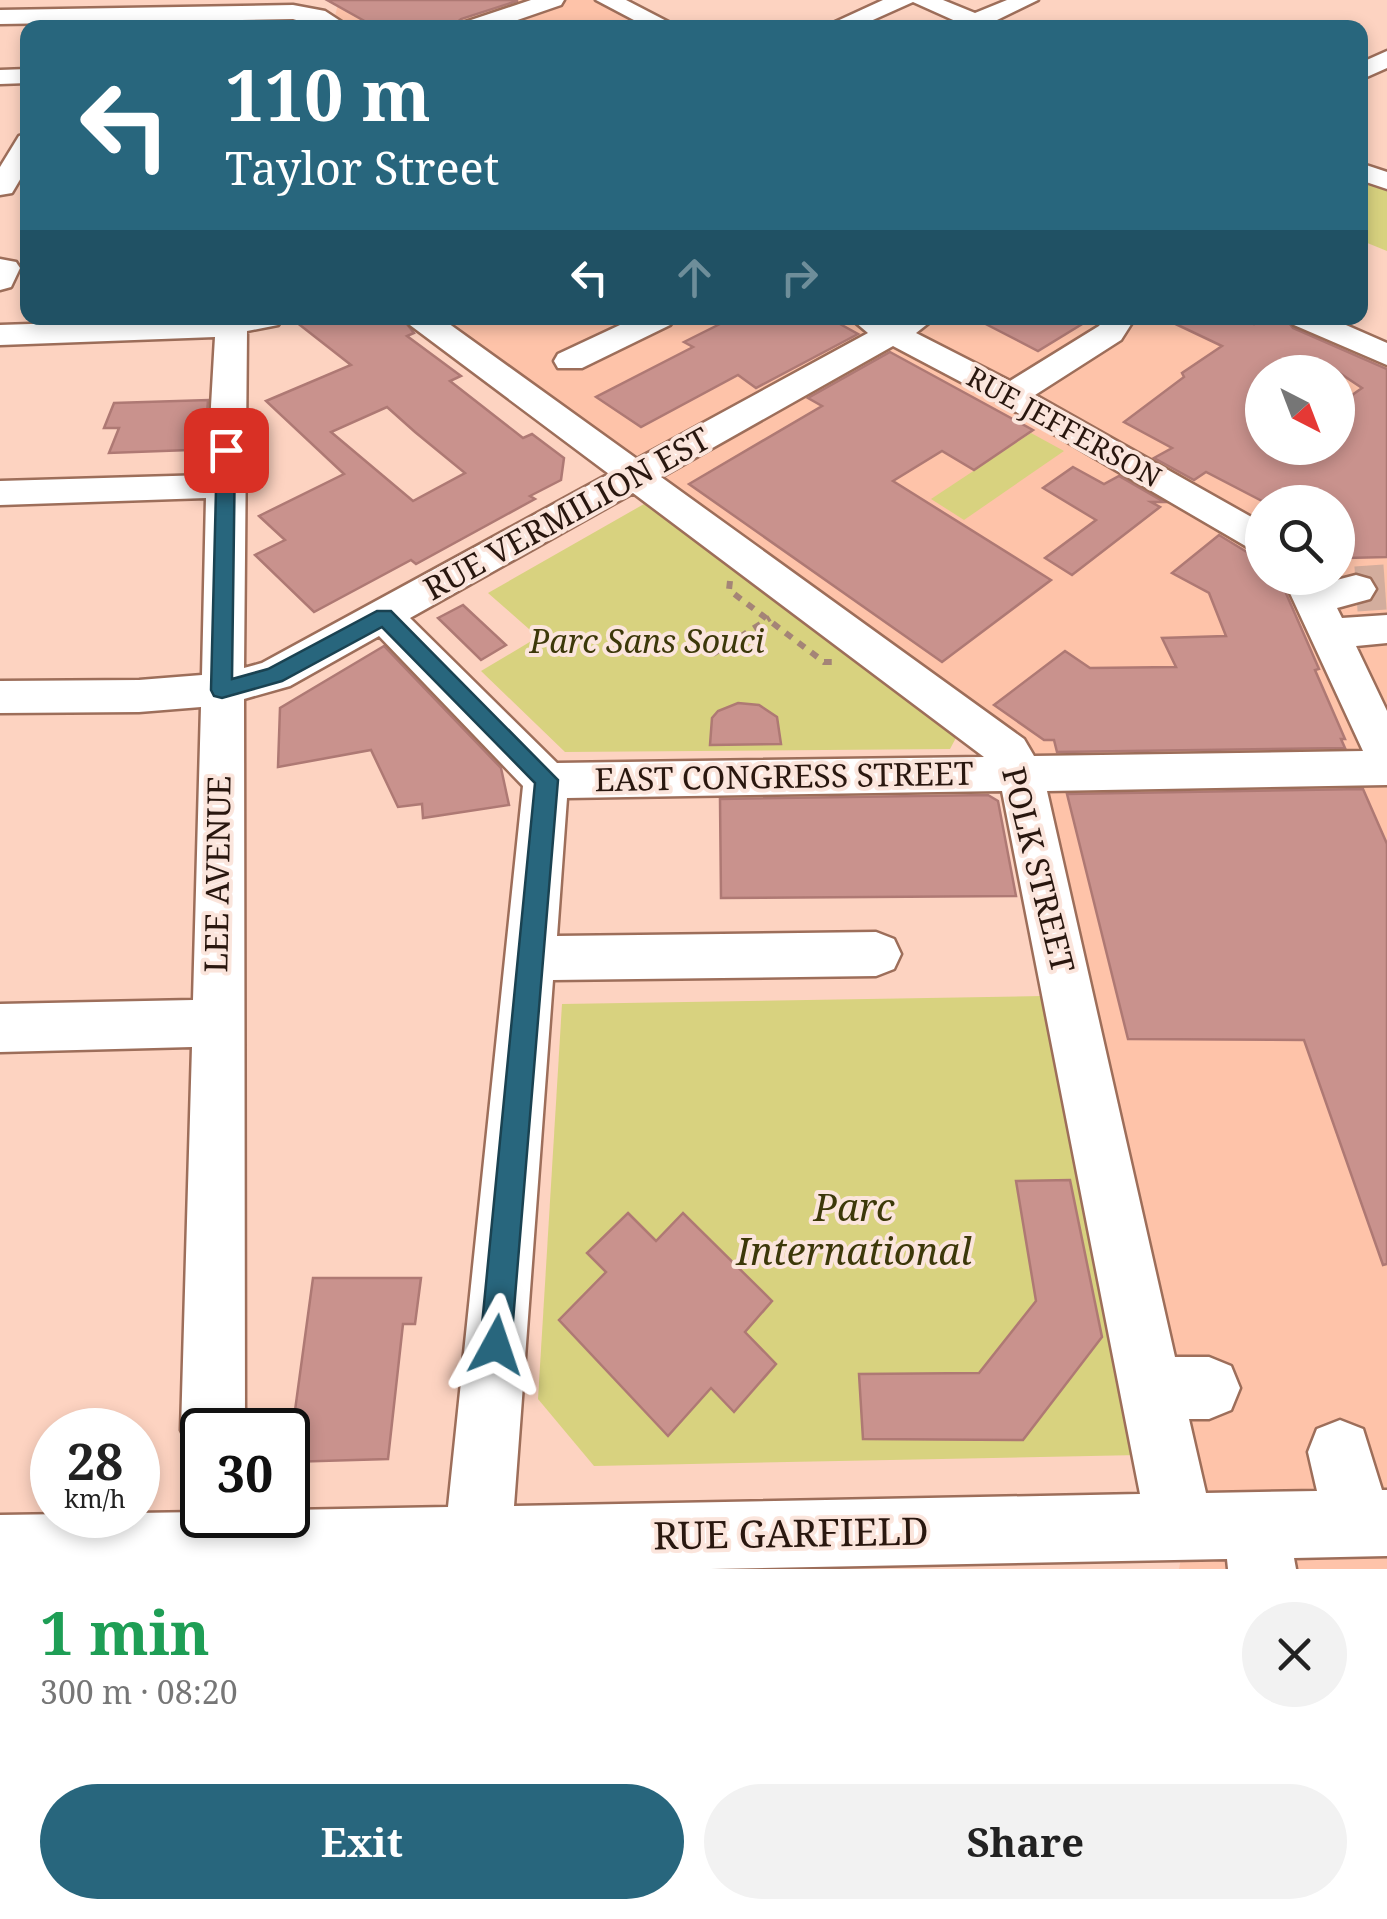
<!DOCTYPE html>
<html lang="en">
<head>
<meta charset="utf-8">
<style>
  :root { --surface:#fff; --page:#f2f2f2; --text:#222; --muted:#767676; --accent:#28667d }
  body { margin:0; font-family:"Noto Serif",serif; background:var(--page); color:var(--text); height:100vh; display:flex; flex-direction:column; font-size:38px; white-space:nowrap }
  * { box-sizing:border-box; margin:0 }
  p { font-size:32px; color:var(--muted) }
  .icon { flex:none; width:55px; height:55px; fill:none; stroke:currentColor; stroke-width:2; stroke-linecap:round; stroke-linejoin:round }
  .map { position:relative; height:1569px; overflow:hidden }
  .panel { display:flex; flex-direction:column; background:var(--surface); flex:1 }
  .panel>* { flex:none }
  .hud { position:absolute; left:20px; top:20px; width:1348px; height:305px; border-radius:20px; box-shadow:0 5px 15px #0003; background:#28667d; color:#fff; overflow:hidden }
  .needle { width:65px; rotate:138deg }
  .fabs { position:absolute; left:1245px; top:355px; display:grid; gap:20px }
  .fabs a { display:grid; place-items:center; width:110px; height:110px; border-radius:50%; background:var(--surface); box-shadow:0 5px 15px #0003; font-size:50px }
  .speed { position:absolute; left:30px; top:1408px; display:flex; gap:20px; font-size:50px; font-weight:700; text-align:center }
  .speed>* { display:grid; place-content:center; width:130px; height:130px; border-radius:50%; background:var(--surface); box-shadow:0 5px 15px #0003; line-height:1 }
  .speed small { font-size:25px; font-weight:400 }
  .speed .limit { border:5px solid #111; border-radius:15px; background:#fff; color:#111 }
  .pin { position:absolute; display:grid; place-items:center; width:85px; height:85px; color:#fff; margin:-42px; border-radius:20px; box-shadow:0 5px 15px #0006 }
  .me { position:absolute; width:110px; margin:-55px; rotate:5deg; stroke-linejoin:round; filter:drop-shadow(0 0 8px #0008) }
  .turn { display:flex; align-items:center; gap:35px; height:210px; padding:0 40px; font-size:45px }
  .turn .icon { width:130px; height:130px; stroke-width:2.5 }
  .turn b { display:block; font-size:70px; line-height:85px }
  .lanes { display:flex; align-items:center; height:95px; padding:0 40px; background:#0003; justify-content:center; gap:50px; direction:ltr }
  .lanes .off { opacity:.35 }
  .round { display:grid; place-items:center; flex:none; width:105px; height:105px; border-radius:52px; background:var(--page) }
  .overview { display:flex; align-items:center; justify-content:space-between; height:170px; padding:0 40px }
  h1 { font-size:60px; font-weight:700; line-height:75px; color:#1e9e55 }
  .cta { display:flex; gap:20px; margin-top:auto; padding:20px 40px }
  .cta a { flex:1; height:115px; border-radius:60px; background:var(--accent); color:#fff; font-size:40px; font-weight:700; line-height:115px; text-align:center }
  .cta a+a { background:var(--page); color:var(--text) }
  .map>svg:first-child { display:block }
</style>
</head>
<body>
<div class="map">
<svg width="1387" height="1569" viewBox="0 0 1387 1569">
  <rect width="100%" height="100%" fill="#fdd3c1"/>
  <!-- built -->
  <g fill="#fec3a9" fill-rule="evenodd">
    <polygon points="339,0 597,0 656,28 332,28"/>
    <path d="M426 318H1285L1387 365V1569H1179L1198 1469 1030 755ZM1262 372H1338V448H1262ZM1262 502H1338V578H1262Z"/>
  </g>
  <!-- green -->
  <g fill="#d8d27f">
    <polygon points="1360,179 1387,190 1387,251 1360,240"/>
    <polygon points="1031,433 1064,451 964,520 931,499"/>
    <polygon points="644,504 958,734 950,749 565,752 481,671 538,637 488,593"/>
    <polygon points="1042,996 1140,1455 594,1466 538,1399 562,1004"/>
  </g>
  <!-- building -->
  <g fill="#c9928d" stroke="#ae7974" stroke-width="2.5" fill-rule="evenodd">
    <polygon points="327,0 517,0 517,1 461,19 450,28 377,28"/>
    <path d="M291 318H402L414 333 407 336 461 376 450 381 523 438 532 434 564 458 561 480 530 496 535 499 416 564 411 560 314 612 255 555 285 540 259 516 344 474 266 401 351 365ZM387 407 415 432 465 473 413 501 331 432Z"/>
    <polygon points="732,318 829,318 858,334 756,388 738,375 641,427 596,397 693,347 684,342"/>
    <polygon points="974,318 1092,318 1038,351"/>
    <path d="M1163 318H1240L1254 324 1264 318H1285L1293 328 1387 369V557L1346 558 1338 538V502H1264L1206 472 1194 480 1154 458 1172 448 1124 422 1184 377 1182 373 1222 346ZM1307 361 1338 372 1362 388 1338 405V448H1262V372H1291Z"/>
    <polygon points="890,352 1033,430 974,470 942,451 893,481 1051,580 942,662 689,484 822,406 808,398"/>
    <polygon points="208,400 206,428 196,428 189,450 109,453 119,428 104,428 114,403"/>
    <polygon points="1073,467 1104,484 1119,476 1164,502 1151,502 1160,507 1072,575 1045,558 1096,520 1043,488"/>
    <polygon points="1219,535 1255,557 1262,564 1262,578 1275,578 1285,591 1319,669 1315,670 1345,739 1341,739 1345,748 1057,752 1054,740 1044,740 994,705 1065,651 1090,668 1176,667 1162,638 1226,636 1209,593 1172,573"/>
    <polygon points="463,605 506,645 481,660 438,618"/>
    <polygon points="384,646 501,768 509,805 423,818 422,804 398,807 371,750 278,767 280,708"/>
    <polygon points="738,703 759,705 777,717 781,744 710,745 712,718 718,711"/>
    <polygon points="1363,789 1387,844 1387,1264 1383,1265 1304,1040 1128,1039 1067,794"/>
    <polygon points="988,795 998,801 1016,896 721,898 720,799"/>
    <polygon points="1070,1180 1102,1337 1023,1440 863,1439 859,1374 979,1373 1036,1301 1016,1181"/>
    <polygon points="628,1213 656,1241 683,1213 772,1301 745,1332 776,1364 734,1412 711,1388 668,1436 559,1320 606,1272 587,1253"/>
    <polygon points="313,1278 421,1278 415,1324 403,1324 388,1459 288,1462"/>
  </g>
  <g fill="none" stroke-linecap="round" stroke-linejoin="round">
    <!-- minor-tunnel -->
    <polyline stroke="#d3ad9d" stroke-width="45" stroke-dasharray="45 22" stroke-linecap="butt" points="1356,589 1385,587"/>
    <!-- minor casing -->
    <g stroke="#9d6e5a" stroke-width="5">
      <g id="minor">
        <polygon points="531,0 564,0 561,5 494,28 459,28 462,23"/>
        <polygon points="596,0 626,0 680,28 649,28"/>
        <polygon points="883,0 943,0 975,13 1007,0 1038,0 995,21 1003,28 971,28 913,2 855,28 822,28"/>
        <polygon points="293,5 325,11 351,28 322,28 293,19 0,24 0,10"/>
        <polygon points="1387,51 1387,68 1360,80 1360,63"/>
        <polygon points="28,69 28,83 0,84 0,70"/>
        <polygon points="28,134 28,166 12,193 0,195 0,167 19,136"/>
        <polygon points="1360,163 1387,172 1387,189 1360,180"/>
        <polygon points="0,259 16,262 20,268 11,287 0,290"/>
        <path d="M216 318H283L278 325 247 331 244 668 262 663 609 474 410 325 406 318H441L637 459 868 333 855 322 858 318H935L916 333 1010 381 1099 326 1105 318H1135L1121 340 1035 395 1262 523V551L1249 548 999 402 893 346 661 477 1024 739 1034 756 1363 751 1283 578H1322L1325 583 1356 575 1370 579 1376 589 1370 599 1337 608 1342 618 1387 615V643L1356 646 1387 711V785L1047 791 1175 1357H1209L1231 1366 1240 1388 1231 1410 1209 1419H1189L1206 1493 1317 1491 1308 1452 1317 1429 1340 1420 1363 1429 1382 1490H1387V1556L1294 1558 1296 1569H1228L1227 1559 711 1569H0V1515L202 1512V1515H288V1510L448 1507 523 786 379 636 290 686 244 699 245 1430H202V1457L191 1452 181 1430 192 1047 0 1052V1004L193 1000 201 707 139 712 0 713V681L139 680 202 675 206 498 0 505V481L207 475 215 337 0 345V325ZM633 493 984 757 557 763 410 618ZM1002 791 1140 1494 514 1506 553 980 876 976 894 969 901 954 894 939 876 932 557 936 567 798Z"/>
        <polygon points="635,318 675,318 670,325 582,368 558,368 554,361 558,354"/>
        <polygon points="1289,318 1330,318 1387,343 1387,365 1294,325"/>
      </g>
    </g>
    <!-- path -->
    <g stroke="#a48477" stroke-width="6" stroke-dasharray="8 8" stroke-linecap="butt">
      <polyline points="730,581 729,590 824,662 833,662"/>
      <polyline points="713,654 770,618"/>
    </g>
    <!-- minor -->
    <use href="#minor" fill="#fff" fill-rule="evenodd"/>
  </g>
  <!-- route -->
  <polygon fill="#28667d" stroke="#1a4251" stroke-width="2.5" points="226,445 235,450 232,679 268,669 377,611 391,611 558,780 511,1345 506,1356 496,1361 485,1356 480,1345 535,783 382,627 282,681 222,698 214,696 211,690 217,450"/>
  <g text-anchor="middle" stroke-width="8" stroke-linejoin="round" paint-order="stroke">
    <!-- far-street labels -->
    <g font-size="28" fill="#29170f" stroke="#fbe5dc">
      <text transform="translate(1064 427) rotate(29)" y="10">RUE JEFFERSON</text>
    </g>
    <!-- street labels -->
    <g font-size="32" fill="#29170f" stroke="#fbe5dc">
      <text transform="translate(567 514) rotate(-29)" y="11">RUE VERMILION EST</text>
      <text transform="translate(784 777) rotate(-1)" y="11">EAST CONGRESS STREET</text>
      <text transform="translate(1038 870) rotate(76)" y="11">POLK STREET</text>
      <text transform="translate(218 874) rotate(-89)" y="11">LEE AVENUE</text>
    </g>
    <!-- park labels -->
    <g font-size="32" font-style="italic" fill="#3c3809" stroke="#fbe5dc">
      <text x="647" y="653">Parc Sans Souci</text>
    </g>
    <!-- near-park labels -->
    <g font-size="38" font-style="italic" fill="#3c3809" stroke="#fbe5dc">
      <text x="854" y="1221">Parc<tspan x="854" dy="44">International</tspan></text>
    </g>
    <!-- near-street labels -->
    <g font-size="38" fill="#29170f" stroke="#fbe5dc">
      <text transform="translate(791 1534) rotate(-1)" y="13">RUE GARFIELD</text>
    </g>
  </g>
</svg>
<div class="fabs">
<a><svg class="needle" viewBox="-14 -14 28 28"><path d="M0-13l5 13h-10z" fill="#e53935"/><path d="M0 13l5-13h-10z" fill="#767676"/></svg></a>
<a><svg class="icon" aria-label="search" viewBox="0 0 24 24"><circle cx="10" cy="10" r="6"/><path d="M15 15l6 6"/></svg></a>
</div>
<div class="speed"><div>28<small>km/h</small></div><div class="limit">30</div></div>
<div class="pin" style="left:226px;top:450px;background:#d93025"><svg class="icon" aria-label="arrive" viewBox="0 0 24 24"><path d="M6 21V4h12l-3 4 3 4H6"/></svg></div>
<svg class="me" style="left:496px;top:1345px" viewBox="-20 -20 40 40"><path d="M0-17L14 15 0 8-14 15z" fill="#28667d" stroke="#fff" stroke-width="4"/></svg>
<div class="hud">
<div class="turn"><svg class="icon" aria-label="left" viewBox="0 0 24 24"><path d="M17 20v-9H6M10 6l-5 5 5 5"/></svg><div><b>110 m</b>Taylor Street</div></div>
<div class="lanes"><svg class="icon" aria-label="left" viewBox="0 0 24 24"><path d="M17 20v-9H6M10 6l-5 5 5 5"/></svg><svg class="icon off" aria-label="ahead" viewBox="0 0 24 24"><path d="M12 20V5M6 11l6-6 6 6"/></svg><svg class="icon off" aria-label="right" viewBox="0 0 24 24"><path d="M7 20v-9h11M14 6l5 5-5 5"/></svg></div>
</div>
</div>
<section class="panel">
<div class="overview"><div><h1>1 min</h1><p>300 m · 08:20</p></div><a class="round"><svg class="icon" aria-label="close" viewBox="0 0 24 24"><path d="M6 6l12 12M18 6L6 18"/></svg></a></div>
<div class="cta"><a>Exit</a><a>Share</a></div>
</section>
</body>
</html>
